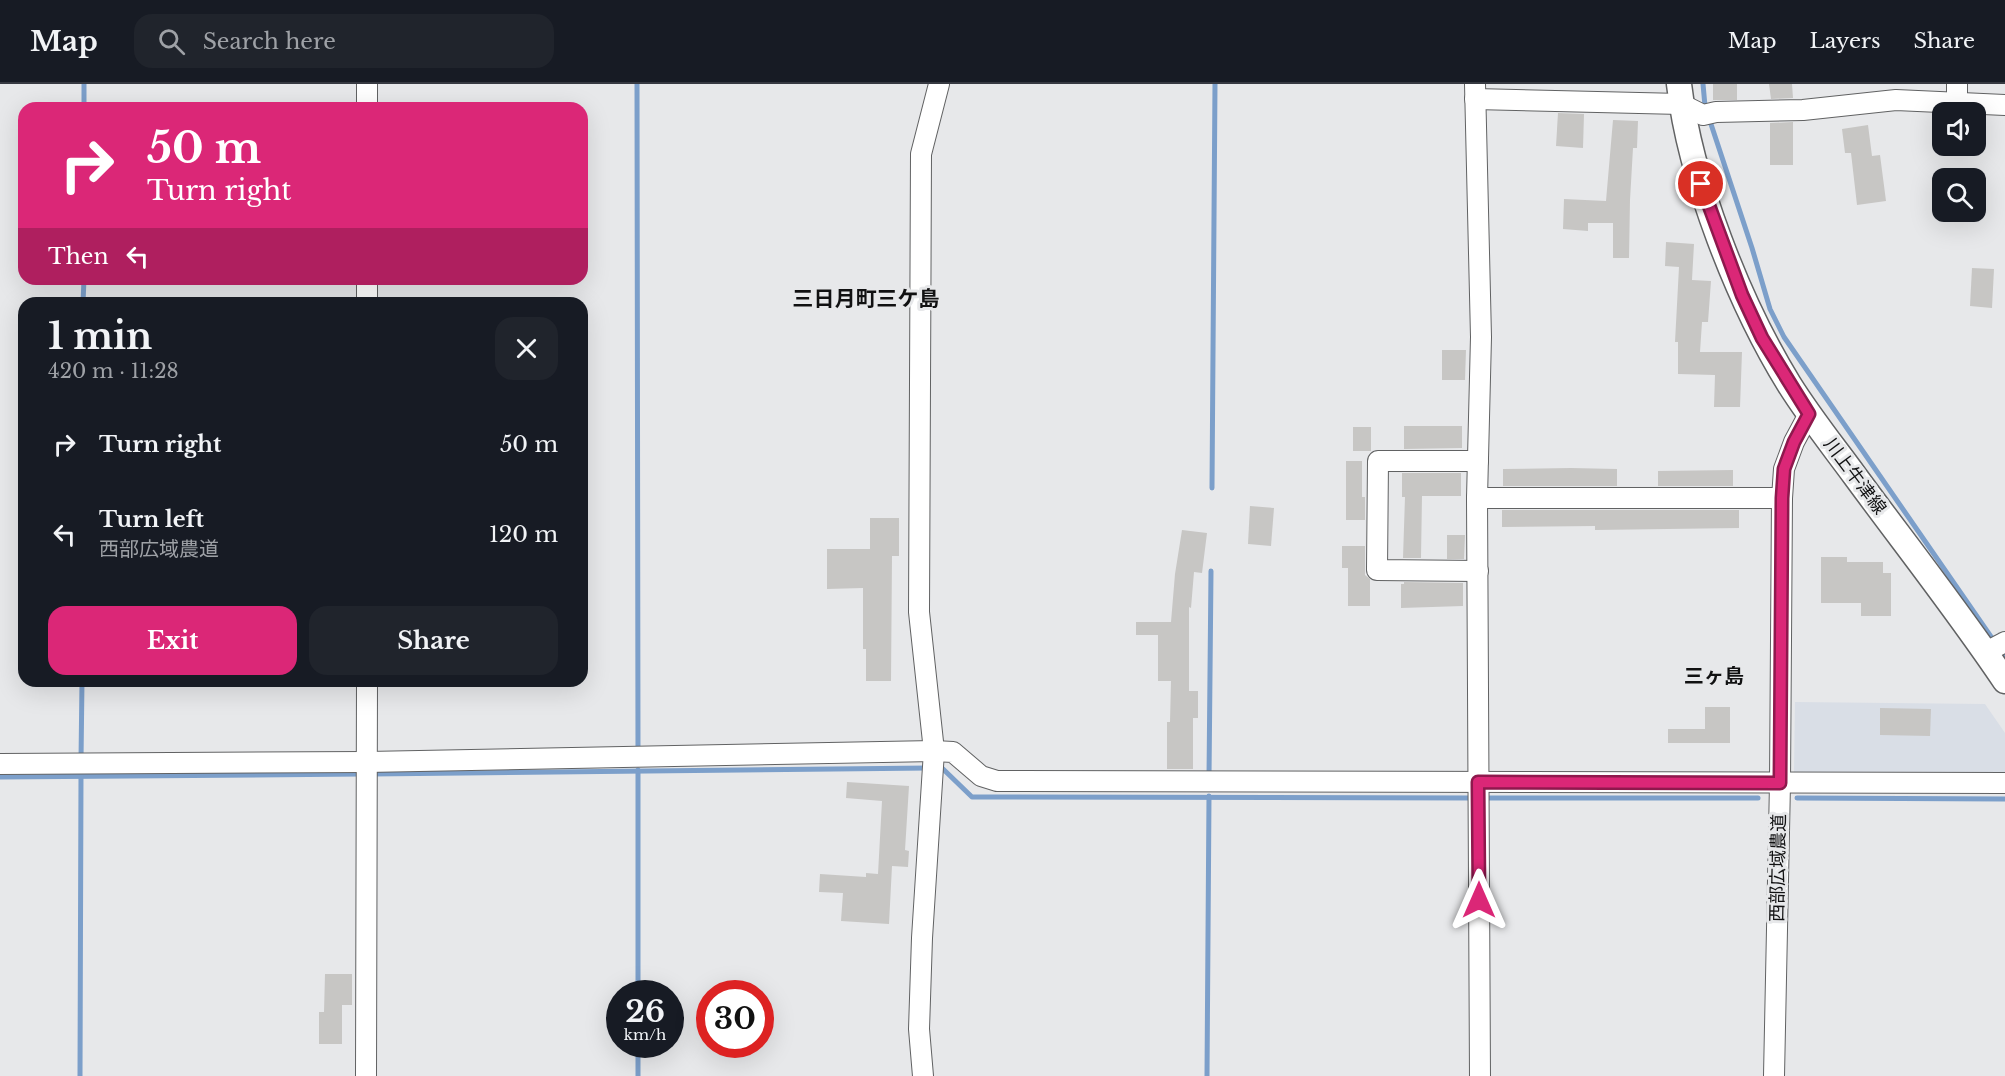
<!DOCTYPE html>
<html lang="en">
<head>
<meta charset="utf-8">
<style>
  :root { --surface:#171b24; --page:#20242c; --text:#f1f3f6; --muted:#9ea1a6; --line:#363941; --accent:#db2777 }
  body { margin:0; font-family:"Libre Baskerville","Noto Sans JP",serif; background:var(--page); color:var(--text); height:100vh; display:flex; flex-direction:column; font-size:22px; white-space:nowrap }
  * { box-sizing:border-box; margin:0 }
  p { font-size:20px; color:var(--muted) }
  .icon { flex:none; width:33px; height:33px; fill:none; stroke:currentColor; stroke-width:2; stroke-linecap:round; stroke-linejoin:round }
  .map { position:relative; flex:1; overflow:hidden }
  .panel { position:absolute; left:18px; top:213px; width:570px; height:390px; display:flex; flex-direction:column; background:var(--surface); border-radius:18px; box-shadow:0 6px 24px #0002 }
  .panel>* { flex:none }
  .hud { position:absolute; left:18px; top:18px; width:570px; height:183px; border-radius:18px; box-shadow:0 6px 24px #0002; background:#db2777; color:#fff; overflow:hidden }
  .fabs { position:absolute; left:1932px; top:18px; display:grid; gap:12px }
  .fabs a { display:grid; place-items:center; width:54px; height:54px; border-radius:12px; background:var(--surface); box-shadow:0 6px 24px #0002; font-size:30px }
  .speed { position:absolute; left:606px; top:896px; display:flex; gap:12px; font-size:30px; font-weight:700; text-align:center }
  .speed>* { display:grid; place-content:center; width:78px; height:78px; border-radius:50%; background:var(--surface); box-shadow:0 6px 24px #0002; line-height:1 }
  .speed small { font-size:15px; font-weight:400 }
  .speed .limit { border:9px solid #d22; background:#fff; color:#111 }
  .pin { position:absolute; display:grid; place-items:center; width:51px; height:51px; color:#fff; margin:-26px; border:3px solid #fff; border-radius:50%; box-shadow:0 2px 6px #0007 }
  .me { position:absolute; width:66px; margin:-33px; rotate:0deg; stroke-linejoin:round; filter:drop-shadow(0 0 4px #0008) }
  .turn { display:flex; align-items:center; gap:21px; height:126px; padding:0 30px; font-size:27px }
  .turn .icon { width:78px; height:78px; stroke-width:2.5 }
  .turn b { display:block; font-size:42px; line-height:51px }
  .then { display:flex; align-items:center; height:57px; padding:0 30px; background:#0003; gap:12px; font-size:22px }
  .round { display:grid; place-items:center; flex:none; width:63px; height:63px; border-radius:18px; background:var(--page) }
  .summary { display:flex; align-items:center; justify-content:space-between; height:102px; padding:0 30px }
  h1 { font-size:36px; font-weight:800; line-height:45px }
  .button { display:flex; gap:12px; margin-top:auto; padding:12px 30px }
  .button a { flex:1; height:69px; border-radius:18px; background:var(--accent); color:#fff; font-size:24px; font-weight:800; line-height:69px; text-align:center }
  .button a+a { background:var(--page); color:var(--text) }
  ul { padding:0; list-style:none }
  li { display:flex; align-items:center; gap:18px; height:90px; padding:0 30px }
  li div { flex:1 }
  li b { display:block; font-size:22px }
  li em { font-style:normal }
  header { display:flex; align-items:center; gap:36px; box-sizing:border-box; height:84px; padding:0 30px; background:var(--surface); border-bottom:2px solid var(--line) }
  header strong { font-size:28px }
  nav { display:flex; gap:33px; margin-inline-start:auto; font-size:21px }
  .search { width:420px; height:54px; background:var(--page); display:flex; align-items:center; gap:15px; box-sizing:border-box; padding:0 21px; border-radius:18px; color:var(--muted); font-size:22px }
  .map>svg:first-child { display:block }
</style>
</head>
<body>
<header>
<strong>Map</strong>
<div class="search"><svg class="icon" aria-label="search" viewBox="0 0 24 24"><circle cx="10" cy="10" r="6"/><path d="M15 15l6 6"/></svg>Search here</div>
<nav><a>Map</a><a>Layers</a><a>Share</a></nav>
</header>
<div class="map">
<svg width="2005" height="992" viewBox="0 0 2005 992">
  <rect width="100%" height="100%" fill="#e7e8ea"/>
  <!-- built -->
  <polygon fill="#d9dee6" points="1795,618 1985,620 2005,649 2005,692 1794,690"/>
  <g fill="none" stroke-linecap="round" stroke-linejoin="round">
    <!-- stream -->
    <g stroke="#7c9fca" stroke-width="5">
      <polyline points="637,0 638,667"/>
      <polyline points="1703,0 1705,22 1752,164 1770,225 1784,253 2005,573"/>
      <polyline points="84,24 84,0"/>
      <polyline points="83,219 84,195"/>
      <polyline points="1212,404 1215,0"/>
      <polyline points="81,676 82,597"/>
      <polyline points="938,684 942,684 972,713 1474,714"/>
      <polyline points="638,686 638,909"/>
      <polyline points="371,690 929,684"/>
      <polyline points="0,693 362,690"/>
      <polyline points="1209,693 1211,487"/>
      <polyline points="1484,714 1758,714"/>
      <polyline points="1797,714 2005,715"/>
      <polyline points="638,960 638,992"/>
      <polyline points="80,992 81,689"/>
      <polyline points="1207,992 1209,712"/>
    </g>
  </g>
  <!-- building -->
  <g fill="#c7c6c4">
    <rect x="1713" y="0" width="24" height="16"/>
    <polygon points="1769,0 1792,0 1793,14 1771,15"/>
    <polygon points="1558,29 1584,30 1583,64 1556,62"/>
    <polygon points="1613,36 1638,37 1637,64 1633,64 1630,116 1629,174 1613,174 1613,139 1588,139 1588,147 1563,145 1564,115 1606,117"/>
    <polygon points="1793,38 1793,81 1770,81 1770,39"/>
    <polygon points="1868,41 1872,72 1880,71 1886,117 1857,121 1851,69 1845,69 1842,45"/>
    <polygon points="1666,158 1694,160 1692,196 1711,197 1708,238 1702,238 1700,268 1742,268 1740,323 1714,323 1715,291 1678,290 1678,258 1675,258 1679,183 1665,182"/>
    <polygon points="1972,184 1994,185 1992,224 1970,222"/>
    <polygon points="1442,266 1466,266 1465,296 1442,296"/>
    <polygon points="1404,342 1462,342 1462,364 1404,365"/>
    <rect x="1353" y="343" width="18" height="24"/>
    <polygon points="1346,377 1362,377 1362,413 1365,413 1365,436 1346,436"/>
    <polygon points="1571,384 1617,385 1617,402 1503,402 1503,385"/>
    <polygon points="1733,386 1733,402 1658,402 1658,387"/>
    <polygon points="1402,389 1461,389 1461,412 1422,412 1421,474 1403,474 1405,413 1402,413"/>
    <polygon points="1250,422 1274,424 1271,462 1248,460"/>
    <polygon points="1502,426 1739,426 1739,444 1595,446 1595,442 1502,443"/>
    <polygon points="870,434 899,434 899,472 892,472 891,597 866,597 866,565 863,565 863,504 827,505 827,465 870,465"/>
    <polygon points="1182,446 1207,449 1202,489 1194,488 1191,524 1189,523 1189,607 1198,607 1198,634 1193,634 1193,685 1167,685 1167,638 1170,638 1171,597 1158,597 1158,551 1136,551 1136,538 1171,538 1175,490"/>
    <polygon points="1447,451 1465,451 1464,475 1447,475"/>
    <polygon points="1342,462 1365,462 1365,491 1370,495 1370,522 1348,522 1348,484 1342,484"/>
    <polygon points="1821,473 1847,473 1847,478 1883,478 1883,489 1891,489 1891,532 1861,532 1861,519 1821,519"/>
    <polygon points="1404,498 1463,499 1463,522 1401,524 1401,500 1404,500"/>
    <polygon points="1705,623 1730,623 1730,659 1668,659 1668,645 1705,645"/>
    <polygon points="1880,624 1931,625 1930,652 1880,651"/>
    <polygon points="847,698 909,702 905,766 909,767 908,783 892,782 889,840 841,837 843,809 819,808 820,790 866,793 866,789 878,790 882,717 846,714"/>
    <polygon points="325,890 352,890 352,921 342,921 342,960 319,960 319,928 324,928"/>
  </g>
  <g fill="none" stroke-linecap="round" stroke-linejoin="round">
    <!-- minor casing -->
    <g stroke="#616263" stroke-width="22">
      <g id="minor">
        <polyline points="367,0 367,24"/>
        <polyline points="1475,0 1481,253 1477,414 1480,992"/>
        <polyline points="1957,0 1957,19"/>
        <polyline points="1475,15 1681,20 1703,31 1716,28 1803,26 1896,16 2005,21"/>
        <polyline points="367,195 367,219"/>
        <polyline points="1477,414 1782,414"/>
        <polyline points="1478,487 1377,486 1378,377 1478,377"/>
        <polyline points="1986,568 2005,558"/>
        <polyline points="0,680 367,678 934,667 953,668 981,692 997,697 2005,699"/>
        <polyline points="366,992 367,597"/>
        <polyline points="923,992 919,945 922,854 934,667 919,528 921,70 939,0"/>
        <polyline points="1774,992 1780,699 1782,414 1784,385 1794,358 1809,330"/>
      </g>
    </g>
    <!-- major casing -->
    <g stroke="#616263" stroke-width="27">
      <path id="major" d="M1679 0C1690 95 1739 219 1789 300 1809 332 1833 362 1855 392 1905 460 1958 527 2005 597"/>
    </g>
    <!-- minor -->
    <use href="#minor" stroke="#fff" stroke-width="20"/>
    <!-- major -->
    <use href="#major" stroke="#fff" stroke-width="24"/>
  </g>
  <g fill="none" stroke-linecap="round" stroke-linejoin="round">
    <!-- route casing -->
    <g stroke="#8e194d" stroke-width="15">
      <polyline id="route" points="1479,816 1478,698 1780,699 1782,414 1784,385 1794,358 1809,330 1762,254 1742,211 1701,100"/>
    </g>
    <!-- route -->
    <use href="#route" stroke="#db2777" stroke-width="10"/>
  </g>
  <g text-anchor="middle" stroke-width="6" stroke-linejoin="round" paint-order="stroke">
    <!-- street labels -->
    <g font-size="18" fill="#111112" stroke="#e7e8ea">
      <text transform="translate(1855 392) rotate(53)" y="6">川上牛津線</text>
      <text transform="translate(1778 784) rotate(-89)" y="6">西部広域農道</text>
    </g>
    <!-- neighbourhood labels -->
    <g font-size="20" font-weight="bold" fill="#111112" stroke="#e7e8ea">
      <text x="1714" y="599">三ヶ島</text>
    </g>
    <!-- quarter labels -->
    <g font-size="21" font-weight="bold" fill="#111112" stroke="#e7e8ea">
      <text x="866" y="222">三日月町三ケ島</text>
    </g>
  </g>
</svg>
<div class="fabs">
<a><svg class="icon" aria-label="sound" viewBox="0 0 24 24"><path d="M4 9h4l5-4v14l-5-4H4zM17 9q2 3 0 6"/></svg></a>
<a><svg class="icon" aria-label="search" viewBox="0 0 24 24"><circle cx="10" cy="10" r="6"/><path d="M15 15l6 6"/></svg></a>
</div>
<div class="speed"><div>26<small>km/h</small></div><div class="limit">30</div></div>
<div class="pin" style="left:1701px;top:100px;background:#d93025"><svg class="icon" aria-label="arrive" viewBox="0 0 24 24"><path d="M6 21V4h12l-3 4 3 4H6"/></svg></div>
<svg class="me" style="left:1479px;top:816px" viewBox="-20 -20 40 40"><path d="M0-17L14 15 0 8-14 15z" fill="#db2777" stroke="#fff" stroke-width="4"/></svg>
<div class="hud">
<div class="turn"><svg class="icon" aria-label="right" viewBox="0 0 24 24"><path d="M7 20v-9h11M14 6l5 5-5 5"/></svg><div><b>50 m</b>Turn right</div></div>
<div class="then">Then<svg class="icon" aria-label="left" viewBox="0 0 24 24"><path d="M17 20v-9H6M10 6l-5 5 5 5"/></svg></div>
</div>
<section class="panel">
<div class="summary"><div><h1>1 min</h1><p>420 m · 11:28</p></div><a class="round"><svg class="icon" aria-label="close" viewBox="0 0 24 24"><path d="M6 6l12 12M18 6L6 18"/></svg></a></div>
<ul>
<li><svg class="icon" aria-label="right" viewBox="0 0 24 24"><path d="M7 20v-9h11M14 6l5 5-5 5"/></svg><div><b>Turn right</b></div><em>50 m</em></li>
<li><svg class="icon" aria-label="left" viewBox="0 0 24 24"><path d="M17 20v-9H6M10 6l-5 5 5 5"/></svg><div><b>Turn left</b><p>西部広域農道</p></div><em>120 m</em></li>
</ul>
<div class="button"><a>Exit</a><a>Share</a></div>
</section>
</div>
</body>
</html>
